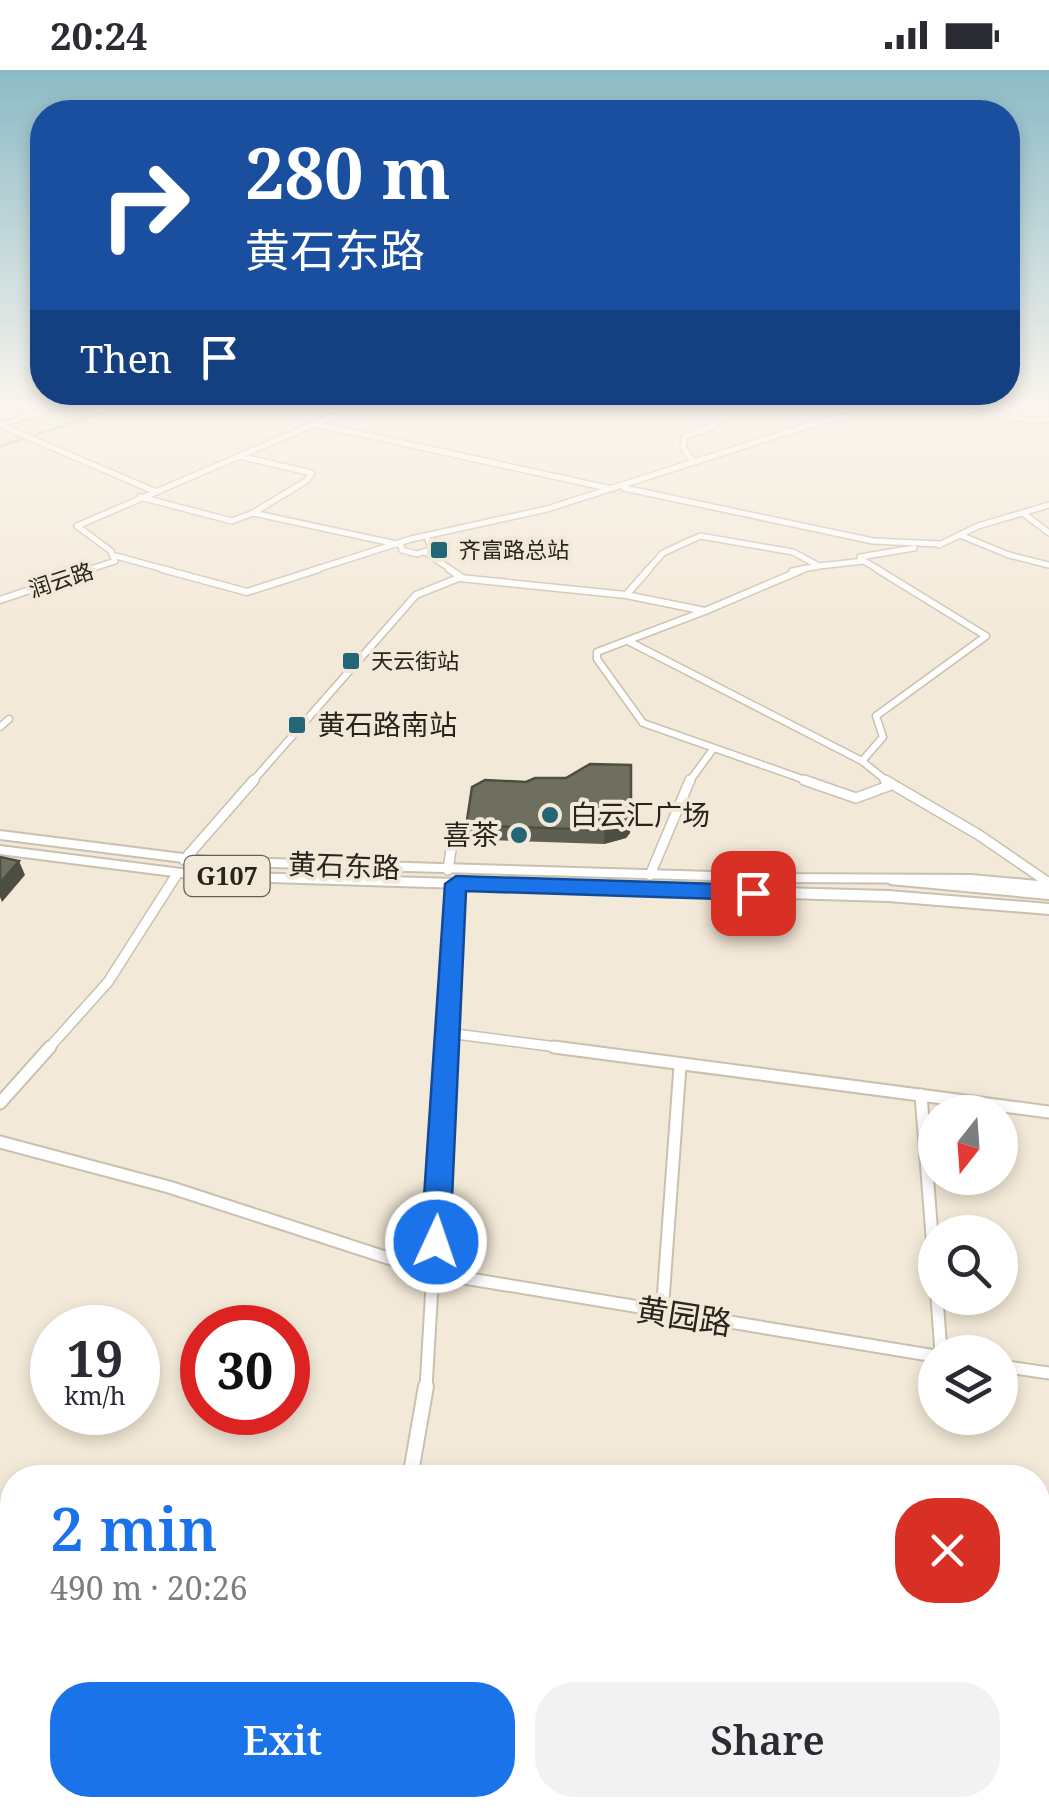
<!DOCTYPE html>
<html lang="en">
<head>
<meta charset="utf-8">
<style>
  :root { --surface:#fff; --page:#f2f2f3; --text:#2b2b33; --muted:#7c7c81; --accent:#1a73e8 }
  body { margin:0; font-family:"Noto Serif","Noto Sans SC",serif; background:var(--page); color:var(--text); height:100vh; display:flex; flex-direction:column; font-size:38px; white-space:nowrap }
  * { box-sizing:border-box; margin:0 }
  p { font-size:32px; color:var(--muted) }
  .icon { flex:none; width:55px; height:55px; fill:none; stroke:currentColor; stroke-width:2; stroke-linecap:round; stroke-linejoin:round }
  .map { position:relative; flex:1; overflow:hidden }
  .details { position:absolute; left:0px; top:1395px; width:1050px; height:352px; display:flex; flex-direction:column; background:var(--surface); border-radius:40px 40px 0 0; box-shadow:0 5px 15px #0003 }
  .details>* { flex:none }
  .banner { position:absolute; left:30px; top:30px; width:990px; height:305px; border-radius:40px; box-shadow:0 5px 15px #0003; background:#1a4fa0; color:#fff; overflow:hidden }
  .needle { width:65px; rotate:197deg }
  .fabs { position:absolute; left:918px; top:1025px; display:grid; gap:20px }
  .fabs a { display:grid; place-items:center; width:100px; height:100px; border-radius:50%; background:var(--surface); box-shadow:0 5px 15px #0003; font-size:50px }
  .speed { position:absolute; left:30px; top:1235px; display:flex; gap:20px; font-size:50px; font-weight:700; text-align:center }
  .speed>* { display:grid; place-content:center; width:130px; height:130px; border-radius:50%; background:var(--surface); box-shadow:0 5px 15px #0003; line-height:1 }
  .speed small { font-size:25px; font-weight:400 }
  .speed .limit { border:15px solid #d22; background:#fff; color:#111 }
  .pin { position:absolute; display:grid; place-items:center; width:85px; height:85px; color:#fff; margin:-42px; border-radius:20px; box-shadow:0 5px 15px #0006 }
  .me { position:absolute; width:110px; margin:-55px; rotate:3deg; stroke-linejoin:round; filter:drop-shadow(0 0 8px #0008) }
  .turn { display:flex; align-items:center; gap:35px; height:210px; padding:0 50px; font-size:45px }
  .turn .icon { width:130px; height:130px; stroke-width:2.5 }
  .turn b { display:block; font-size:70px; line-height:85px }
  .then { display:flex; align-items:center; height:95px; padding:0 50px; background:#0003; gap:20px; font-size:38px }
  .round { display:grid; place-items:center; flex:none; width:105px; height:105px; border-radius:40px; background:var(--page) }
  .headline { display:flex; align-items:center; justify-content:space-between; height:170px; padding:0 50px }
  h1 { font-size:60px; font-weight:600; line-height:75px; color:var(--accent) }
  .primary-button { display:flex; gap:20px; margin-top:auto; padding:20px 50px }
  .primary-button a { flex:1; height:115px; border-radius:40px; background:var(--accent); color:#fff; font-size:40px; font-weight:600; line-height:115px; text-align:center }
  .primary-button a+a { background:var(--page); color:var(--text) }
  .status { display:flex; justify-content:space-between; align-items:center; height:70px; padding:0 50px; background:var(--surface); direction:ltr }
  .status svg { height:28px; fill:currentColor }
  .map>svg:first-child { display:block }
</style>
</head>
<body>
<div class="status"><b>20:24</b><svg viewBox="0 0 49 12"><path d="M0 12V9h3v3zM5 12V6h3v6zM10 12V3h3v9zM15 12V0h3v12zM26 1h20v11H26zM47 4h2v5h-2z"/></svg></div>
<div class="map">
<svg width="1049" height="1746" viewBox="0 0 1049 1746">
  <rect width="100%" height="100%" fill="#f3e9d8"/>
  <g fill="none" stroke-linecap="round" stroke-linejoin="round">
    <!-- stream -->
    <polyline stroke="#a1c494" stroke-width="2.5" points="0,376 135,333"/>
    <!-- minor-far4 casing -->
    <g stroke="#c9c0af" stroke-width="8">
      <g id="minor-far4">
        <polyline points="315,354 612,419"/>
        <polyline points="602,354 621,333"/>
        <polyline points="0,355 154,421"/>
        <polyline points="239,386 312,403 306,411 253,443"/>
        <polyline points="693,392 683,377 685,366 707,359 749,333"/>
        <polyline points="624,418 873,471 940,474"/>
        <polyline points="140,427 232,451 253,443 401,475 402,480 417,484 432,479 428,470"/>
        <polyline points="1023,443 1049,463"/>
        <polyline points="960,465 1009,485 1049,495"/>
        <polyline points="939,475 978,456 1049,435"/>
        <polyline points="425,482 453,501"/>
        <polyline points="116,486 171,501"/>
        <polyline points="860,487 914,478"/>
        <polyline points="85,501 115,491 111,481 77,456 363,333"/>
        <polyline points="311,501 411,469 547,439 810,355 895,333"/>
        <polyline points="647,501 663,483 700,466 793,482 819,496 864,491 881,501"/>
        <polyline points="792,501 819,496"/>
      </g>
    </g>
    <!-- minor-far3 casing -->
    <g stroke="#c9c0af" stroke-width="9">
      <g id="minor-far3">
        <polyline points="162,499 247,522 319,499"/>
        <polyline points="460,508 626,525 705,541 804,499"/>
        <polyline points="626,525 649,499"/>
        <polyline points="0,530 92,499"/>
        <polyline points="705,541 597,582 597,589 643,653 811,712"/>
        <polyline points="630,572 862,691 888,712"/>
        <polyline points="0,657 9,649"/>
        <polyline points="862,691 883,667 876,646 986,566 877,499"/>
        <polyline points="252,712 416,525 461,507 449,499"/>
        <polyline points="689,712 713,679"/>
      </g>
    </g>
    <!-- minor-far2 casing -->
    <g stroke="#c9c0af" stroke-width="12">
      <g id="minor-far2">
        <polyline points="804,710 856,728 891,715"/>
        <polyline points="885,710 979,765 1049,813"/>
        <polyline points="184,790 254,710"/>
        <polyline points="448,800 452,773"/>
        <polyline points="650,805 690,710"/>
        <polyline points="448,963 573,979"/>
        <polyline points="48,979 108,912 177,804"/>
        <polyline points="446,979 456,814"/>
      </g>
    </g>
    <!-- minor-far1 casing -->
    <g stroke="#c9c0af" stroke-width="15">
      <g id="minor-far1">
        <polyline points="554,977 1049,1042"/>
        <polyline points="921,1025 935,1204"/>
        <polyline points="0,1033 50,977"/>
        <polyline points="0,1072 169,1117 434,1203 935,1286"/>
        <polyline points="937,1228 941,1282"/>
        <polyline points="662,1244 680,996"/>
        <polyline points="1000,1296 1049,1303"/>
        <polyline points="426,1318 446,977"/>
      </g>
    </g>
    <!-- minor casing -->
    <g stroke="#c9c0af" stroke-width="18">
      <g id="minor">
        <polyline points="410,1408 426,1316"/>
        <polyline points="209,1735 218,1746"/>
        <polyline points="422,1746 428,1735"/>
      </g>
    </g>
    <!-- secondary casing -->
    <g stroke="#c9c0af" stroke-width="4">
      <path id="secondary" d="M927 333C968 333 1008 351 1049 347V351L1031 353Z"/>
    </g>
    <!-- primary casing -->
    <g stroke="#c9c0af" stroke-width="4">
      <g id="primary">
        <polygon points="64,333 77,333 0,357 0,353"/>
        <polygon points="895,807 1049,819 1049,829 890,814 888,811"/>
      </g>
    </g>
    <!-- trunk casing -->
    <g stroke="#c9c0af" stroke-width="4">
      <g id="trunk">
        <polygon points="0,761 207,787 781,804 971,805 1049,812 1049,820 971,813 781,812 207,795 0,769"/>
        <polygon points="0,776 205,802 888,821 1049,834 1049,844 888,831 205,810 0,784"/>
      </g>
    </g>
    <!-- minor-far4 -->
    <use href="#minor-far4" stroke="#fff" stroke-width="5"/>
    <!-- minor-far3 -->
    <use href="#minor-far3" stroke="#fff" stroke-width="6"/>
    <!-- minor-far2 -->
    <use href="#minor-far2" stroke="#fff" stroke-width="9"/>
    <!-- minor-far1 -->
    <use href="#minor-far1" stroke="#fff" stroke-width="11"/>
    <!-- minor -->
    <use href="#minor" stroke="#fff" stroke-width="14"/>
    <!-- secondary -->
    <use href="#secondary" fill="#fff" fill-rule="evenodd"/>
    <!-- primary -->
    <use href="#primary" fill="#fff" fill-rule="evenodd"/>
    <!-- trunk -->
    <use href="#trunk" fill="#fff" fill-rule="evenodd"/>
  </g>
  <!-- wall -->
  <polygon fill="#5f5f51" points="631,749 630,763 626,768 604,774 490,770 468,763 467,750"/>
  <!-- shaded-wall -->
  <g fill="#4d4e42">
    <polygon points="631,749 630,763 626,768 604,774 605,760"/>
    <polygon points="19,791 25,805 2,832 0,827 0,813"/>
  </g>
  <!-- building -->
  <g fill="#6e6f5e" stroke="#4d4e42" stroke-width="2.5">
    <polygon points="590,694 631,695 631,749 628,754 605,760 490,756 467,750 472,717 485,710 526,712 535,708 566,708"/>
    <polygon points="0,787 19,791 0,813"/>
  </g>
  <!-- sky -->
  <linearGradient id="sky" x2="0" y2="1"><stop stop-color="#8bbac6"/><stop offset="0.58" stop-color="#faf5ed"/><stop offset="1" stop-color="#faf5ed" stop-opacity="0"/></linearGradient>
  <rect width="1049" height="578" fill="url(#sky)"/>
  <!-- route -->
  <polygon fill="#1a73e8" stroke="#114b97" stroke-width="2.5" points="456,806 753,815 764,823 753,830 466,821 450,1172 446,1182 436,1185 425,1182 421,1172 445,814"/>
  <!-- markers -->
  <g fill="#267" stroke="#f3e9d8" stroke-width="4">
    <rect x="429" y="470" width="20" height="20" rx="5"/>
    <rect x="341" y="581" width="20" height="20" rx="5"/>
    <rect x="287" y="645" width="20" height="20" rx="5"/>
    <circle cx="550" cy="745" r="10"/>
    <circle cx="519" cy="765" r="10"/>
  </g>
  <g text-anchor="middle" stroke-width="8" stroke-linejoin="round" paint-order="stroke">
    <!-- far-poi labels -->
    <g font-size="22" fill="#28241e" stroke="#f3e9d8" text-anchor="start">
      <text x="459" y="488">齐富路总站</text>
      <text x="371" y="599">天云街站</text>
    </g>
    <!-- far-street labels -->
    <g font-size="22" fill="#28241e" stroke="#f3e9d8">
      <text transform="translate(61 510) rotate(-18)" y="8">润云路</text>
    </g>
    <!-- shield labels -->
    <rect fill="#f3e9d8" stroke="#655f56" stroke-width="2.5" x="184.5" y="786" width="85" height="40" rx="8"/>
    <g font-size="25" font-weight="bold" fill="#28241e">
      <text x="227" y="815">G107</text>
    </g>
    <!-- poi labels -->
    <g font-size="28" fill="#28241e" stroke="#f3e9d8" text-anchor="start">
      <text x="317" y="665">黄石路南站</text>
      <text x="570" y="755">白云汇广场</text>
      <text x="499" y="775" text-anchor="end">喜茶</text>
    </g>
    <!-- street labels -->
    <g font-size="28" fill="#28241e" stroke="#f3e9d8">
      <text transform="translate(344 796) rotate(2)" y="10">黄石东路</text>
    </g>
    <!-- near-street labels -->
    <g font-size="32" fill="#28241e" stroke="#f3e9d8">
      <text transform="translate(684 1247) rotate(9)" y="11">黄园路</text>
    </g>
  </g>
</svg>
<div class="fabs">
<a><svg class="needle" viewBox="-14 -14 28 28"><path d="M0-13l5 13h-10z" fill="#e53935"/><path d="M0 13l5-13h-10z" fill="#7c7c81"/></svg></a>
<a><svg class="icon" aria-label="search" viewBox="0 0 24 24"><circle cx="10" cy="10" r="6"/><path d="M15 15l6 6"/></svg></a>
<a><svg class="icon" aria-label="layers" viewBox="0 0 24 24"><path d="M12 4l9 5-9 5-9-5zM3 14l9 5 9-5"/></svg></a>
</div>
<div class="speed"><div>19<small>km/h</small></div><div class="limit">30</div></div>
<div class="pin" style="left:753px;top:823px;background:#d93025"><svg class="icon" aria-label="arrive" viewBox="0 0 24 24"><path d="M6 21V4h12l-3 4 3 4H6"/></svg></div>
<svg class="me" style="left:436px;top:1172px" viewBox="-20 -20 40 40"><circle r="17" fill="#1a73e8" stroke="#fff" stroke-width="3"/><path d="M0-11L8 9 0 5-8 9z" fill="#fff"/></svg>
<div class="banner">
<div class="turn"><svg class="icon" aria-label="right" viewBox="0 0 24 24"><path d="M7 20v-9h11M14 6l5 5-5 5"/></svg><div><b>280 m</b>黄石东路</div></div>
<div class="then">Then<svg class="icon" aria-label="arrive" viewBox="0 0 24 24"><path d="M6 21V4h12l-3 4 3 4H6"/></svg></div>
</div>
<section class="details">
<div class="headline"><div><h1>2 min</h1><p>490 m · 20:26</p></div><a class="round" style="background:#d93025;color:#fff"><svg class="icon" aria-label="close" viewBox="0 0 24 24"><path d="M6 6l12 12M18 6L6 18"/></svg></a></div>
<div class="primary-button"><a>Exit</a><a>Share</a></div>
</section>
</div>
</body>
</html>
